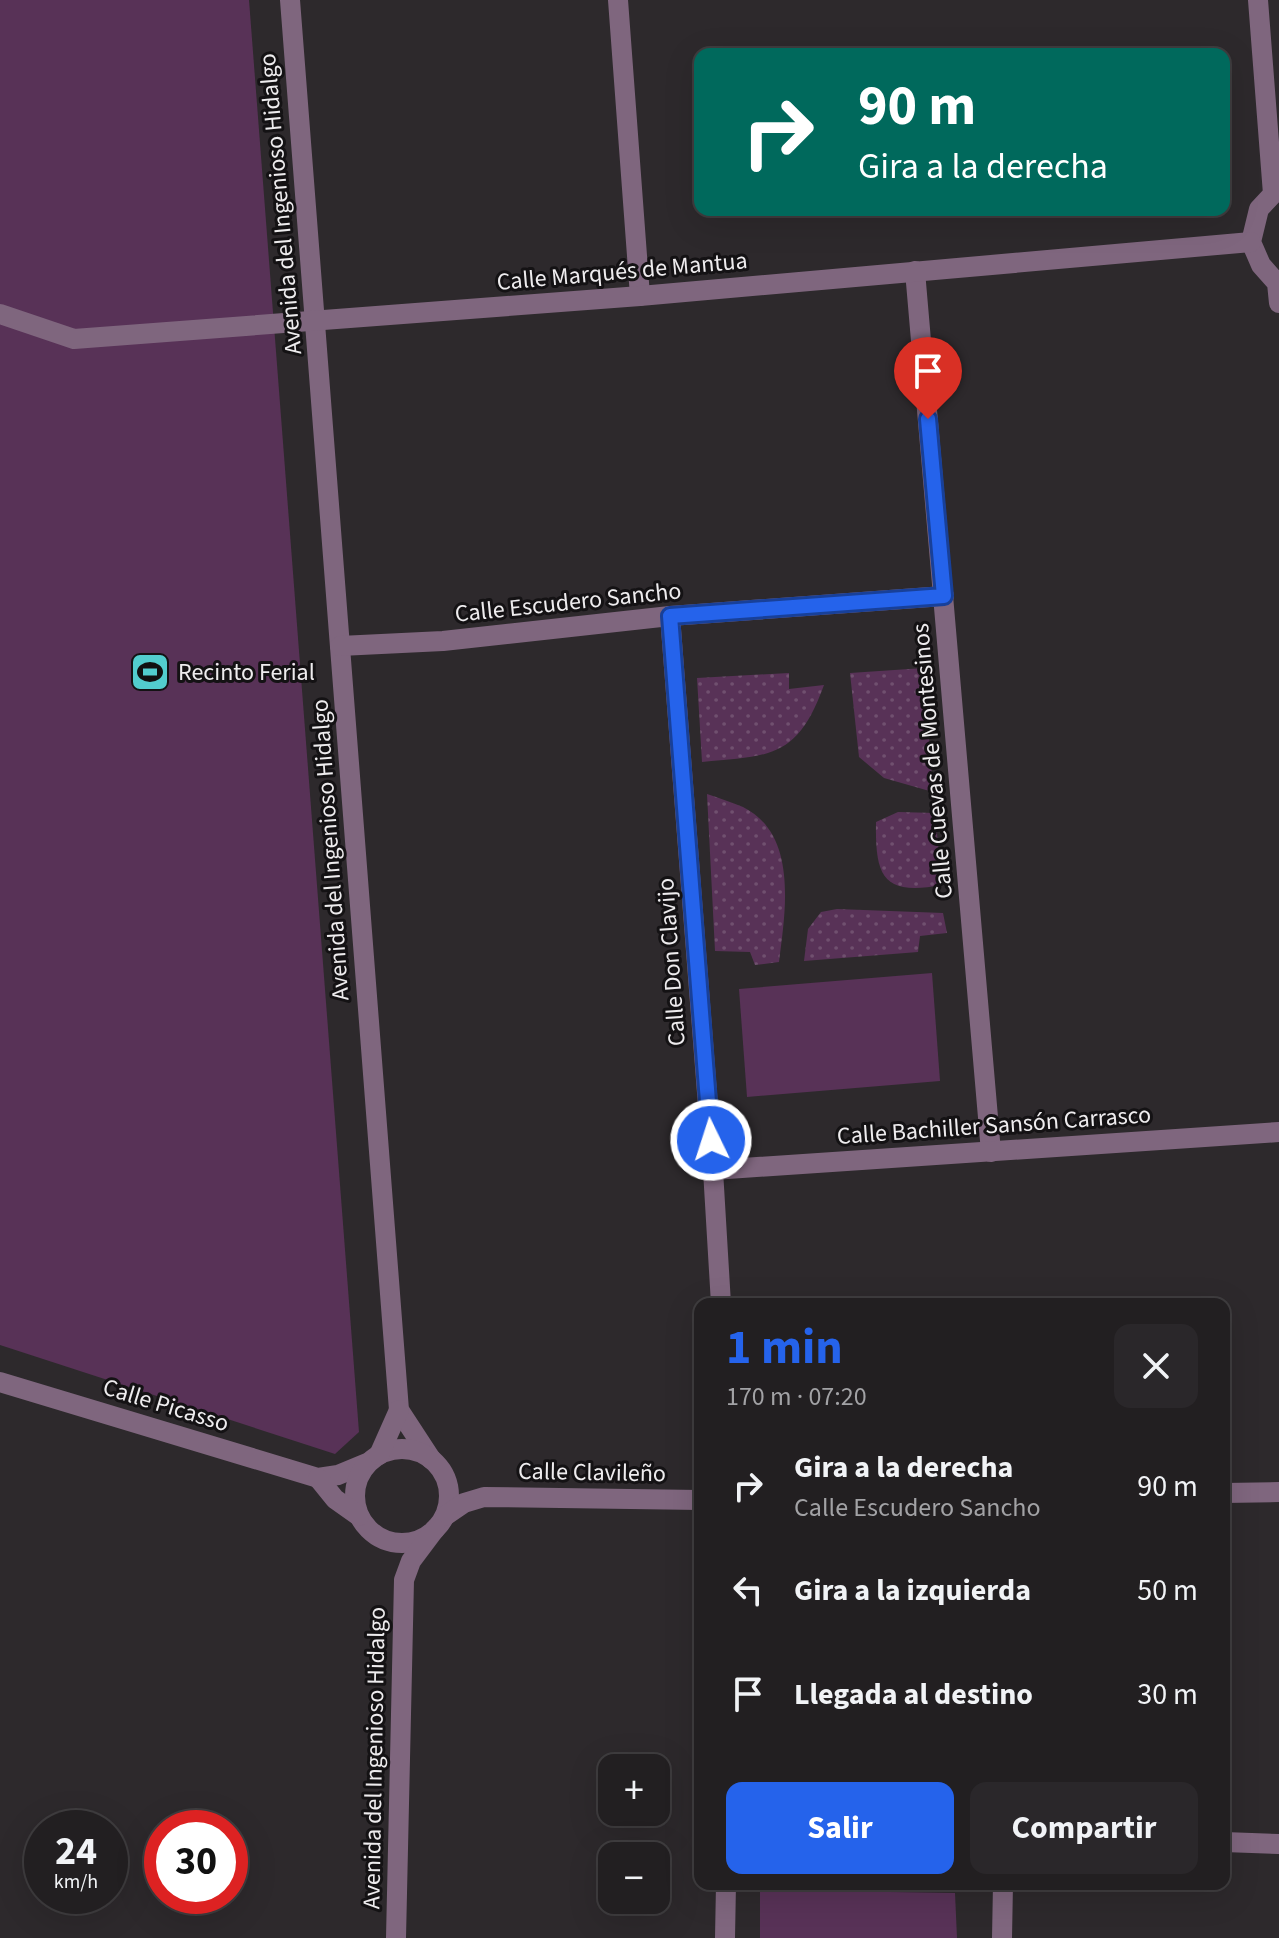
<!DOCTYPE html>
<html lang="es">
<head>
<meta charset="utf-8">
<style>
  :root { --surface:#221f21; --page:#2a272a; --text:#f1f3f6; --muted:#a2a2a5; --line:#3f3d3f; --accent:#2563eb }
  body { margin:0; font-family:"Source Sans 3",sans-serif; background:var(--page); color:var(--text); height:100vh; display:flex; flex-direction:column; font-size:30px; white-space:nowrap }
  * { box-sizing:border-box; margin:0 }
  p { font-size:26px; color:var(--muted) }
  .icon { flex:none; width:44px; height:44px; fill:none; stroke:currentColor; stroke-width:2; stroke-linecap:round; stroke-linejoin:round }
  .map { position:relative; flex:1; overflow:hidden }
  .side { position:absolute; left:694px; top:1298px; width:536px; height:592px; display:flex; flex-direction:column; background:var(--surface); border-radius:16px; box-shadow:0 8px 32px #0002,0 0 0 2px var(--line) }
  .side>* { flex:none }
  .guide { position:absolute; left:694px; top:48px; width:536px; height:168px; border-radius:16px; box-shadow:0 8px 32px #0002,0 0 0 2px var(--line); background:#00695c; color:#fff; overflow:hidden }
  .buttons { position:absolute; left:598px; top:1754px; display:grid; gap:16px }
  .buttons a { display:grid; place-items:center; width:72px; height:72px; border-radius:16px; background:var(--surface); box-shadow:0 8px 32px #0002,0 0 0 2px var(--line); font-size:40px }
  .speed { position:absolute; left:24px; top:1810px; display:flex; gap:16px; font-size:40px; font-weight:700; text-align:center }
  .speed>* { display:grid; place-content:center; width:104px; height:104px; border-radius:50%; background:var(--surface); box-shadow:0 8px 32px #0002,0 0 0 2px var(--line); line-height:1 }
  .speed small { font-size:20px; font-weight:400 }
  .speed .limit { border:12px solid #d22; background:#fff; color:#111 }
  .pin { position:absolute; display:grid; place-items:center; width:68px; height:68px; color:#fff; margin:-82px -34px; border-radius:50% 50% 50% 0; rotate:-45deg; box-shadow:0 0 8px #0007 }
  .pin .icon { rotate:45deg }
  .me { position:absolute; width:88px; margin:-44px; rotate:356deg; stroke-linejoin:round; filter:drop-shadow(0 0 6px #0008) }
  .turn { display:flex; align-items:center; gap:28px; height:168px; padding:0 32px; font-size:36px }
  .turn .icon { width:104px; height:104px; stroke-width:2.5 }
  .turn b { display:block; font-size:56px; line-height:68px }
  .round { display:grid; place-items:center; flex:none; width:84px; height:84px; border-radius:16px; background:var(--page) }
  .headline { display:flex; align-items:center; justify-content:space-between; height:136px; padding:0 32px }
  h1 { font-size:48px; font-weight:700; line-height:60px; color:var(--accent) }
  .primary-button { display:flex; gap:16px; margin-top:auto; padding:16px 32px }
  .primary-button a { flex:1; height:92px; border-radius:16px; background:var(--accent); color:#fff; font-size:32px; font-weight:700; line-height:92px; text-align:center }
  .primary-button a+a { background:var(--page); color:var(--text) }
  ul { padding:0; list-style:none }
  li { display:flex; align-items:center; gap:24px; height:104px; padding:0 32px }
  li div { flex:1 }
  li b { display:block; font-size:30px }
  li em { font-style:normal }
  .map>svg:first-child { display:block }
</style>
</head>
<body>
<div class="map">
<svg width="1279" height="1938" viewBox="0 0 1279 1938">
  <defs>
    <pattern id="park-dots" width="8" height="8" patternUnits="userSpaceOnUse" patternTransform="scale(2)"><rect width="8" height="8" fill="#583257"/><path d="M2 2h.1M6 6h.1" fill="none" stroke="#70506f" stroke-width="1.8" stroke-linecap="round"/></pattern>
  </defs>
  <rect width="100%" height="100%" fill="#2d292c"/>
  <!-- park -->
  <g fill="url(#park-dots)">
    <polygon points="924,668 933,792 884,778 859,757 850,673"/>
    <path d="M789 673V689L824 685C798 757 772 756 702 762L697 678Z"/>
    <path d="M707 794C719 798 731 802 743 807 799 835 785 913 779 962L755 965 750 952 715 951Z"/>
    <path d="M898 812 935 813 942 885C883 896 875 877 876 822Z"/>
    <polygon points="837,909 943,913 947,933 920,936 918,952 804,961 808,929 821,912"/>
  </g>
  <!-- pitch -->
  <g fill="#583257">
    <polygon points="0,0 249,0 359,1432 335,1454 0,1345"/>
    <polygon points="932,973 940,1081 747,1097 739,989"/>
    <polygon points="760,1890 955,1893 957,1938 760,1938"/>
  </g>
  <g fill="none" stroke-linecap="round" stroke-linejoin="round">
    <!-- minor -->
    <g stroke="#7f667e" stroke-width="20">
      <polyline points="290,0 399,1410 431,1459"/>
      <polyline points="618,0 640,296"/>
      <polyline points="1258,0 1273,194 1259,209 1251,242 1261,265 1277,283 1279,303"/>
      <polyline points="915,271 991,1152"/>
      <polyline points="0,314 74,339 640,296 1251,242"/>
      <polyline points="670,616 713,1170 721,1304"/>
      <polyline points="340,646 443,641 670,616 944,596"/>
      <polyline points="713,1170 1279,1132"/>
      <polyline points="0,1382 318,1478 338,1475 367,1463"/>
      <circle cx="402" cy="1496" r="47"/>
      <polyline points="379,1455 399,1410"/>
      <polyline points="318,1478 335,1499 359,1516"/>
      <polyline points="1224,1493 1279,1492"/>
      <polyline points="445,1516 464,1503 484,1497 700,1500"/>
      <polyline points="1224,1842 1279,1844"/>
      <polyline points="396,1938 404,1580 411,1561 435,1529"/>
      <polyline points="725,1938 726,1884"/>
      <polyline points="1002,1938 1003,1884"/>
    </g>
  </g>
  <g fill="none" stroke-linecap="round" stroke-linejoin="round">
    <!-- route casing -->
    <g stroke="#184099" stroke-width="20">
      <polyline id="route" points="711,1140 670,616 944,596 928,419"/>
    </g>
    <!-- route -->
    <use href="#route" stroke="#2563eb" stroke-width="14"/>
  </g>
  <!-- icons -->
  <defs>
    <g id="stadium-square" transform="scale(2)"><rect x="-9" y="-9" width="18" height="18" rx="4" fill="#52cdce" stroke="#141214"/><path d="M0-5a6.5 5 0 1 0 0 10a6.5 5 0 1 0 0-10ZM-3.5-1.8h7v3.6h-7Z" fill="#111"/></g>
  </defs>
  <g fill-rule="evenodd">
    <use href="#stadium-square" x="150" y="672"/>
  </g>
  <g text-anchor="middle" stroke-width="6" stroke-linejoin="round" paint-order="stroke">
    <!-- street labels -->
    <g font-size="24" fill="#eeecee" stroke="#141214">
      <text transform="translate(280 204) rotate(-95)" y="8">Avenida del Ingenioso Hidalgo</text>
      <text transform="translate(622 271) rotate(-5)" y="8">Calle Marqués de Mantua</text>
      <text transform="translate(568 602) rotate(-6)" y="8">Calle Escudero Sancho</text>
      <text transform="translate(932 761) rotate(-95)" y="8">Calle Cuevas de Montesinos</text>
      <text transform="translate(330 850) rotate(-94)" y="8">Avenida del Ingenioso Hidalgo</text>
      <text transform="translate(671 962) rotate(-94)" y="8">Calle Don Clavijo</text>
      <text transform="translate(994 1125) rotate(-4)" y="8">Calle Bachiller Sansón Carrasco</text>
      <text transform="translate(166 1405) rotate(17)" y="8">Calle Picasso</text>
      <text transform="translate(592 1472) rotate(1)" y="8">Calle Clavileño</text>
      <text transform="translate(374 1758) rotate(-89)" y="8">Avenida del Ingenioso Hidalgo</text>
    </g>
    <!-- poi labels -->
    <g font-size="24" fill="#eeecee" stroke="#141214" text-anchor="start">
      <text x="178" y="680">Recinto Ferial</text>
    </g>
  </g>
</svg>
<div class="buttons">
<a>+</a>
<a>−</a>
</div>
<div class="speed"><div>24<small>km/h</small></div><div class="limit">30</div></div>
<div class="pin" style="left:928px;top:419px;background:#d93025"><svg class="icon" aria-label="arrive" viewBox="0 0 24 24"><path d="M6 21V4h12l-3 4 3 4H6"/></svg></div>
<svg class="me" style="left:711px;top:1140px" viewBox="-20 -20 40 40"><circle r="17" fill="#2563eb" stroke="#fff" stroke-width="3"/><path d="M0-11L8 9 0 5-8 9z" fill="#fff"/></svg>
<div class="guide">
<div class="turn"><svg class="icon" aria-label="right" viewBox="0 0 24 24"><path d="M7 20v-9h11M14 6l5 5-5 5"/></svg><div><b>90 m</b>Gira a la derecha</div></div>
</div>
<section class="side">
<div class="headline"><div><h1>1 min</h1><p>170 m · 07:20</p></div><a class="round"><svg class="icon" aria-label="close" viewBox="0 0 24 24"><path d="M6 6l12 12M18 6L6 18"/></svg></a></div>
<ul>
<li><svg class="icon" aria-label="right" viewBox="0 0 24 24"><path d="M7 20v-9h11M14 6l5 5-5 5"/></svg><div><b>Gira a la derecha</b><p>Calle Escudero Sancho</p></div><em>90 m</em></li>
<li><svg class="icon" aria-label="left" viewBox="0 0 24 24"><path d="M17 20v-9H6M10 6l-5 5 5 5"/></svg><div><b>Gira a la izquierda</b></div><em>50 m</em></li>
<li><svg class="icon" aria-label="arrive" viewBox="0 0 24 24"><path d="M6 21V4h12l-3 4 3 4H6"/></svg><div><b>Llegada al destino</b></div><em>30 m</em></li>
</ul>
<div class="primary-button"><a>Salir</a><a>Compartir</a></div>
</section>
</div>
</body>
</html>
